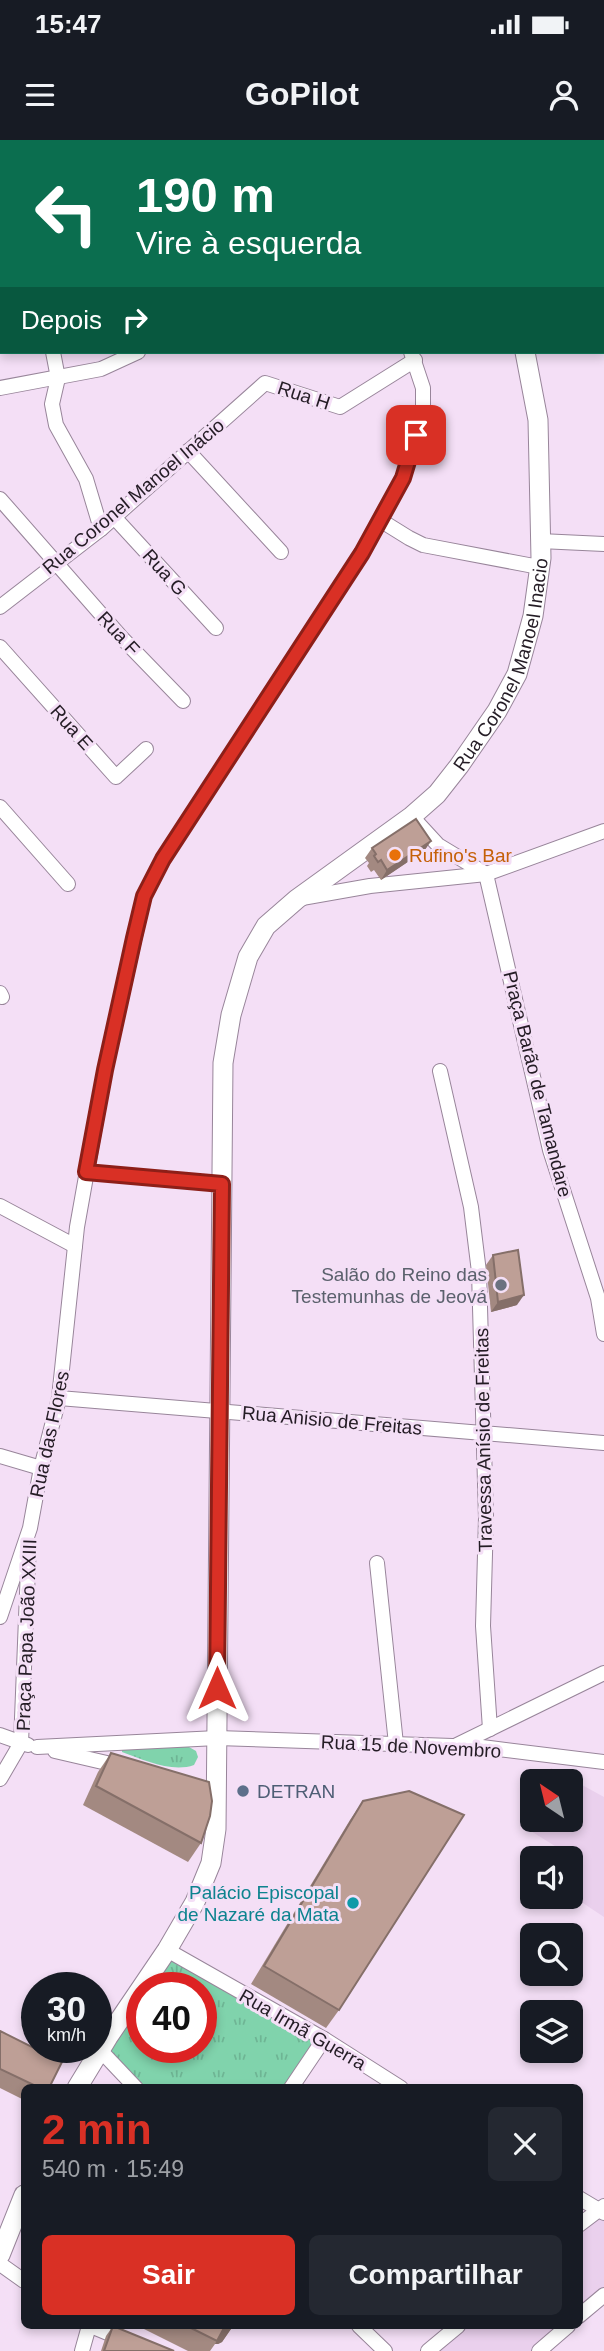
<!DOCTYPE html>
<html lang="pt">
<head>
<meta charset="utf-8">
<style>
  :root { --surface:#171b24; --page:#242831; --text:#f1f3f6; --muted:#9ea1a6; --accent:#d93025 }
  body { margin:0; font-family:Helvetica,sans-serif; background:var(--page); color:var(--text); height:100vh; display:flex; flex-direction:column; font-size:26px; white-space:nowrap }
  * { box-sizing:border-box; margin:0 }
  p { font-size:23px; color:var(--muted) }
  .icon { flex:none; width:38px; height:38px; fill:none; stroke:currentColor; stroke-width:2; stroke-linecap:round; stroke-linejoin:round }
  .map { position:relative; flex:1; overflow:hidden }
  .details { position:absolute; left:21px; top:1944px; width:562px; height:245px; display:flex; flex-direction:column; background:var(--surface); border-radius:10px; box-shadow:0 4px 10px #0003 }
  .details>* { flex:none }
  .top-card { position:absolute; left:0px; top:0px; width:606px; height:214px; box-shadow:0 4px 10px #0003; background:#0b6e4f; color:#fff; overflow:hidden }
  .needle { width:46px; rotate:325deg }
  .tools { position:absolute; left:520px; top:1629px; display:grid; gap:14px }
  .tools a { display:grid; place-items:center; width:63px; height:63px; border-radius:10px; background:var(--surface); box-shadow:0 4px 10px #0003; font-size:35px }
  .speed { position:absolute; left:21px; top:1832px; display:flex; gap:14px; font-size:35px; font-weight:700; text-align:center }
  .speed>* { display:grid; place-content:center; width:91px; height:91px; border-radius:50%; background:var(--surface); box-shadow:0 4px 10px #0003; line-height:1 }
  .speed small { font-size:18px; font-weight:400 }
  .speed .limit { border:10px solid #d22; background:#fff; color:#111 }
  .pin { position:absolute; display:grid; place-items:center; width:60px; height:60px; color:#fff; margin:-30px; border-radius:14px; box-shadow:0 4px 10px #0006 }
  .me { position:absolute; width:77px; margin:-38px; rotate:0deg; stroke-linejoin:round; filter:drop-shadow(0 0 5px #0008) }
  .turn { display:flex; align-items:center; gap:24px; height:147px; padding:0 21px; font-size:32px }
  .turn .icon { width:91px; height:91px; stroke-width:2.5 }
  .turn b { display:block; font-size:49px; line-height:60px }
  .then { display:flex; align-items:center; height:66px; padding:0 21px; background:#0003; gap:14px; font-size:26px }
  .round { display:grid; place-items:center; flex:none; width:74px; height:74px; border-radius:10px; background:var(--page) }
  .headline { display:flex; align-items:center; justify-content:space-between; height:119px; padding:0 21px }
  h1 { font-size:42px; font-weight:700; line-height:52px; color:var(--accent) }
  .primary-button { display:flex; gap:14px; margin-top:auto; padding:14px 21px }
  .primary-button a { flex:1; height:80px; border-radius:10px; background:var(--accent); color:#fff; font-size:28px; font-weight:700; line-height:80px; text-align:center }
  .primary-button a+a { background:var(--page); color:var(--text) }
  .status { display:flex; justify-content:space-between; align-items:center; height:49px; padding:0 35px; background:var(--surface); direction:ltr }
  .status svg { height:19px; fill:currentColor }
  header { display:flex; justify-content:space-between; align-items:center; height:91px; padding:0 21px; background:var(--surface); font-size:32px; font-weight:700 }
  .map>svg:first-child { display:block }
</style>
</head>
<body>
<div class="status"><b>15:47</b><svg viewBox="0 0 49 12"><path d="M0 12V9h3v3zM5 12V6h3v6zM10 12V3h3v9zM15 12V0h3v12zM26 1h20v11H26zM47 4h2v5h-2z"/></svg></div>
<header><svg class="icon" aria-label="menu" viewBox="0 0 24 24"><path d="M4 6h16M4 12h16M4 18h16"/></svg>GoPilot<svg class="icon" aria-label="person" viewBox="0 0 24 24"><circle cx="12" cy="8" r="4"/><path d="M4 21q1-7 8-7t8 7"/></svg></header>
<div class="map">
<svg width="604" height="2211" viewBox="0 0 604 2211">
  <defs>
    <pattern id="grass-tufts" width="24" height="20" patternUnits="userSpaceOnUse" patternTransform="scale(1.75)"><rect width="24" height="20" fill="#80d3ac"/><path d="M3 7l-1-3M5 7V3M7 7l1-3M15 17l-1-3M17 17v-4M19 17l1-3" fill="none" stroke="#6eb594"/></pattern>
  </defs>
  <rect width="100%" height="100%" fill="#f4dff6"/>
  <!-- built -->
  <g fill="#ead0ed">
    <polygon points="551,1628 604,1657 604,1777 571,1755 571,1734 576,1719 521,1685 532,1664 532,1680 570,1680 570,1642 544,1641"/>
    <polygon points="604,2066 604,2155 579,2176 579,2085"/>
    <polygon points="458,2186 568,2186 539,2211 428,2211"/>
  </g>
  <!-- grass -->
  <g fill="url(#grass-tufts)" fill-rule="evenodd">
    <path d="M122 1606 189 1607 196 1611 198 1617 194 1625C172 1633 144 1620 122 1612Z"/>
    <path d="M167 1810 324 1899 291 1948H136L100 1910ZM142 1848H201V1908H142Z"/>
  </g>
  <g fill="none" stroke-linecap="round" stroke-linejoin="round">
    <!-- street casing -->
    <g stroke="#98859a" stroke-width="16">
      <g id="street">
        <polyline points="55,0 56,2"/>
        <polyline points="182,0 183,2"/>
        <polyline points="0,101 2,103"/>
        <polyline points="0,167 2,166"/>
        <polyline points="53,212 58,238 52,264 56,285 86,339 101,389"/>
        <polyline points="0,248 101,229 138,212"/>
        <polyline points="188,311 281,412"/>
        <polyline points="0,359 121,497 183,561"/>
        <polyline points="114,377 216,488"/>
        <polyline points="380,380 409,398 423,405 539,427"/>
        <polyline points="540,401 604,404"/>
        <polyline points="0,467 101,389 265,243 340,267 415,220"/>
        <polyline points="0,507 116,637 146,609"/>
        <polyline points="0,667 68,744"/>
        <polyline points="415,680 438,705 486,734 550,1010 598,1158 604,1194"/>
        <polyline points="302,758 370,746 486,734 604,691"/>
        <polyline points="0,853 2,857"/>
        <polyline points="440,931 471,1067 479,1132 486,1378 483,1486 490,1589"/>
        <polyline points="86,1032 222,1044"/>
        <polyline points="0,1066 75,1106"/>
        <polyline points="59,1258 604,1303"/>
        <polyline points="0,1316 41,1328"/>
        <polyline points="377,1423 396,1604"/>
        <polyline points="0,1477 30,1388 41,1328 59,1258 77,1087 105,930 144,756 163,719 362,413 403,338 423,273 423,248 411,212"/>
        <polyline points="0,1595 28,1605"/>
        <polyline points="457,1605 604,1533"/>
        <polyline points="37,1607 217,1598 482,1607 604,1622"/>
        <polyline points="55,1611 124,1627"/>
        <polyline points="0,1639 21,1603 29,1403"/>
        <polyline points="167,1810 324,1899 401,1948"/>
        <polyline points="100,1910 136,1948"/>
        <polyline points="291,1948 324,1899"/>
        <polyline points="579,2058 604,2073"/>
        <polyline points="579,2085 604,2066"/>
        <polyline points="0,2124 24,2141"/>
        <polyline points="579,2176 604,2155"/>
        <polyline points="91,2186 151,2211"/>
        <polyline points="359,2186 385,2211"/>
        <polyline points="82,2211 89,2186"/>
        <polyline points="428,2211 458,2186"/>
        <polyline points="539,2211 568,2186"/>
      </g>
    </g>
    <!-- secondary casing -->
    <g stroke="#98859a" stroke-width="21">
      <g id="secondary">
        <polyline points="473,0 473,2"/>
        <path id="s1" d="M77 1948 108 1897 167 1810 195 1762 211 1723 216 1689 223 923 231 875 248 817 266 786 297 759 412 676 437 654 459 626 497 571 517 534 533 476 541 418 538 280 525 212"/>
        <polyline points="0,2115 24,2055"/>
      </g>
    </g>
    <!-- street -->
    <use href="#street" stroke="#fff" stroke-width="14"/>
    <!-- secondary -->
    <use href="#secondary" stroke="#fff" stroke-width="19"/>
  </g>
  <!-- wall -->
  <g fill="#a38981">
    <polygon points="431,701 424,711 381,740 374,730 371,732 367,726 369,723 365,718 372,708"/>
    <polygon points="493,1115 517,1165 491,1172 486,1125"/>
    <polygon points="111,1613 201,1703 188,1722 83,1665 98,1632"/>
    <polygon points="363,1661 339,1870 326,1888 251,1844 350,1680"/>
    <polygon points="0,1891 49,1948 24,1948 24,1960 0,1948"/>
    <polygon points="113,2186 174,2211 101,2211 106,2196"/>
    <polygon points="138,2186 233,2186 222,2202 218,2204 215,2204 210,2211 188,2211"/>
  </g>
  <!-- shaded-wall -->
  <g fill="#856f69">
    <polygon points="431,701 424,711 381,740 387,730"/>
    <polygon points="524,1155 517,1165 491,1172 498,1162"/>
    <polygon points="225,2186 233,2186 222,2202 218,2204 215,2204"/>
  </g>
  <!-- building -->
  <g fill="#be9f96" stroke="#856f69" stroke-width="2">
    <polygon points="416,679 431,701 387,730 381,720 378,722 374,716 376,714 372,708"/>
    <polygon points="518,1110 524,1155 498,1162 493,1115"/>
    <polygon points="111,1613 209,1642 212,1661 210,1676 201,1703 96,1646"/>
    <polygon points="409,1651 464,1675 339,1870 264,1826 363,1661"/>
    <polygon points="0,1891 62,1922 49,1948 40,1948 0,1929"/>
    <polygon points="113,2186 174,2211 104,2211"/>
    <polygon points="187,2186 225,2186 217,2201"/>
  </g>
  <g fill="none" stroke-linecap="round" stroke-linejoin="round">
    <!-- route casing -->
    <g stroke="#8d1f18" stroke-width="18">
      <polyline id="route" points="217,1548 222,1044 86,1032 105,930 134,798 144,756 163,719 362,413 403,338 416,295"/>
    </g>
    <!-- route -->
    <use href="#route" stroke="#d93025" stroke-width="12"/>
  </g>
  <!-- markers -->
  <circle fill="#e8710a" stroke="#f4dff6" stroke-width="2.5" cx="395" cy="715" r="7"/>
  <circle fill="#6b7280" stroke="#f4dff6" stroke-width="2.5" cx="501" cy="1145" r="7"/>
  <circle fill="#5c6f8a" stroke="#f4dff6" stroke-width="2.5" cx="243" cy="1651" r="7"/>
  <circle fill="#0f9aa8" stroke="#f4dff6" stroke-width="2.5" cx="353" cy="1763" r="7"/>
  <g text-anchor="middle" stroke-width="6" stroke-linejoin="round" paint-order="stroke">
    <!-- street labels -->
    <g font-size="19" fill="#241c25" stroke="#f4dff6">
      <text transform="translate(304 255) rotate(18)" y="7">Rua H</text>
      <text transform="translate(133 356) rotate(-40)" y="7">Rua Coronel Manoel Inácio</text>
      <text transform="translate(165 432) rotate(48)" y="7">Rua G</text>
      <text transform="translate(119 493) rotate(47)" y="7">Rua F</text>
      <text dy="7" stroke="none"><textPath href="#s1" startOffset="1572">Rua Coronel Manoel Inacio</textPath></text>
      <text transform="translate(72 587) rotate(48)" y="7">Rua E</text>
      <text transform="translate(538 944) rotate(76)" y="7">Praça Barão de Tamandare</text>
      <text transform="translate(332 1280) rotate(5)" y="7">Rua Anisio de Freitas</text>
      <text transform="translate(49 1294) rotate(-78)" y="7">Rua das Flores</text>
      <text transform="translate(483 1300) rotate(-91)" y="7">Travessa Anísio de Freitas</text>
      <text transform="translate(26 1495) rotate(-88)" y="7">Praça Papa João XXIII</text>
      <text transform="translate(411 1606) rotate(3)" y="7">Rua 15 de Novembro</text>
      <text transform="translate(303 1889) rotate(30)" y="7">Rua Irmã Guerra</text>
    </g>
    <!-- food labels -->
    <g font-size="19" fill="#c56008" stroke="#f4dff6" text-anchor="start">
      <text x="409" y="722">Rufino's Bar</text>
    </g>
    <!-- worship labels -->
    <g font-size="19" fill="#5b616d" stroke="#f4dff6" text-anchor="end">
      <text x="487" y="1141">Salão do Reino das<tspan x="487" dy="22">Testemunhas de Jeová</tspan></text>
    </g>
    <!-- service labels -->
    <g font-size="19" fill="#4e5e75" stroke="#f4dff6" text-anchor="start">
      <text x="257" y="1658">DETRAN</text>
    </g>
    <!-- culture labels -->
    <g font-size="19" fill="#0d838f" stroke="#f4dff6" text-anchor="end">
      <text x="339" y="1759">Palácio Episcopal<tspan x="339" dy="22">de Nazaré da Mata</tspan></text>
    </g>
  </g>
</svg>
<div class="tools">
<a><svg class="needle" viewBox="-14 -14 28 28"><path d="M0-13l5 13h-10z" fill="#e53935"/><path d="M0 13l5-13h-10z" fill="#9ea1a6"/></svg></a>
<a><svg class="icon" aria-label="sound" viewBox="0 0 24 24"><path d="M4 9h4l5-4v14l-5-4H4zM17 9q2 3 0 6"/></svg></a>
<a><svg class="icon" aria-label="search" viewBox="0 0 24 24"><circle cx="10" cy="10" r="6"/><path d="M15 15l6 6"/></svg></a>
<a><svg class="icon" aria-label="layers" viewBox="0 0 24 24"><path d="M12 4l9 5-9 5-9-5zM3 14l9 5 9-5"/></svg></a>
</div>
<div class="speed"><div>30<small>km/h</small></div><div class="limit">40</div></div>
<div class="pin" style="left:416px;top:295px;background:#d93025"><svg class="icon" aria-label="arrive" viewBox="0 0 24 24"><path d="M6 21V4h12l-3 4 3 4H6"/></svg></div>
<svg class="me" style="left:217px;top:1548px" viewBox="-20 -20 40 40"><path d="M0-17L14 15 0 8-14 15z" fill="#d93025" stroke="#fff" stroke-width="4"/></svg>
<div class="top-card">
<div class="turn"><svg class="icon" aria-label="left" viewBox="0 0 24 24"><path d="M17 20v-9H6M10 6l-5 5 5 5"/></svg><div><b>190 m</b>Vire à esquerda</div></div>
<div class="then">Depois<svg class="icon" aria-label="right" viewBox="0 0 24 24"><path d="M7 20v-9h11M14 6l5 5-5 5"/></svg></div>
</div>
<section class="details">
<div class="headline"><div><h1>2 min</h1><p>540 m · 15:49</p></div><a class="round"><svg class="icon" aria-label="close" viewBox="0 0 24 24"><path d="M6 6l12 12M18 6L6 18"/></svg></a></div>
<div class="primary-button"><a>Sair</a><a>Compartilhar</a></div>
</section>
</div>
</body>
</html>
